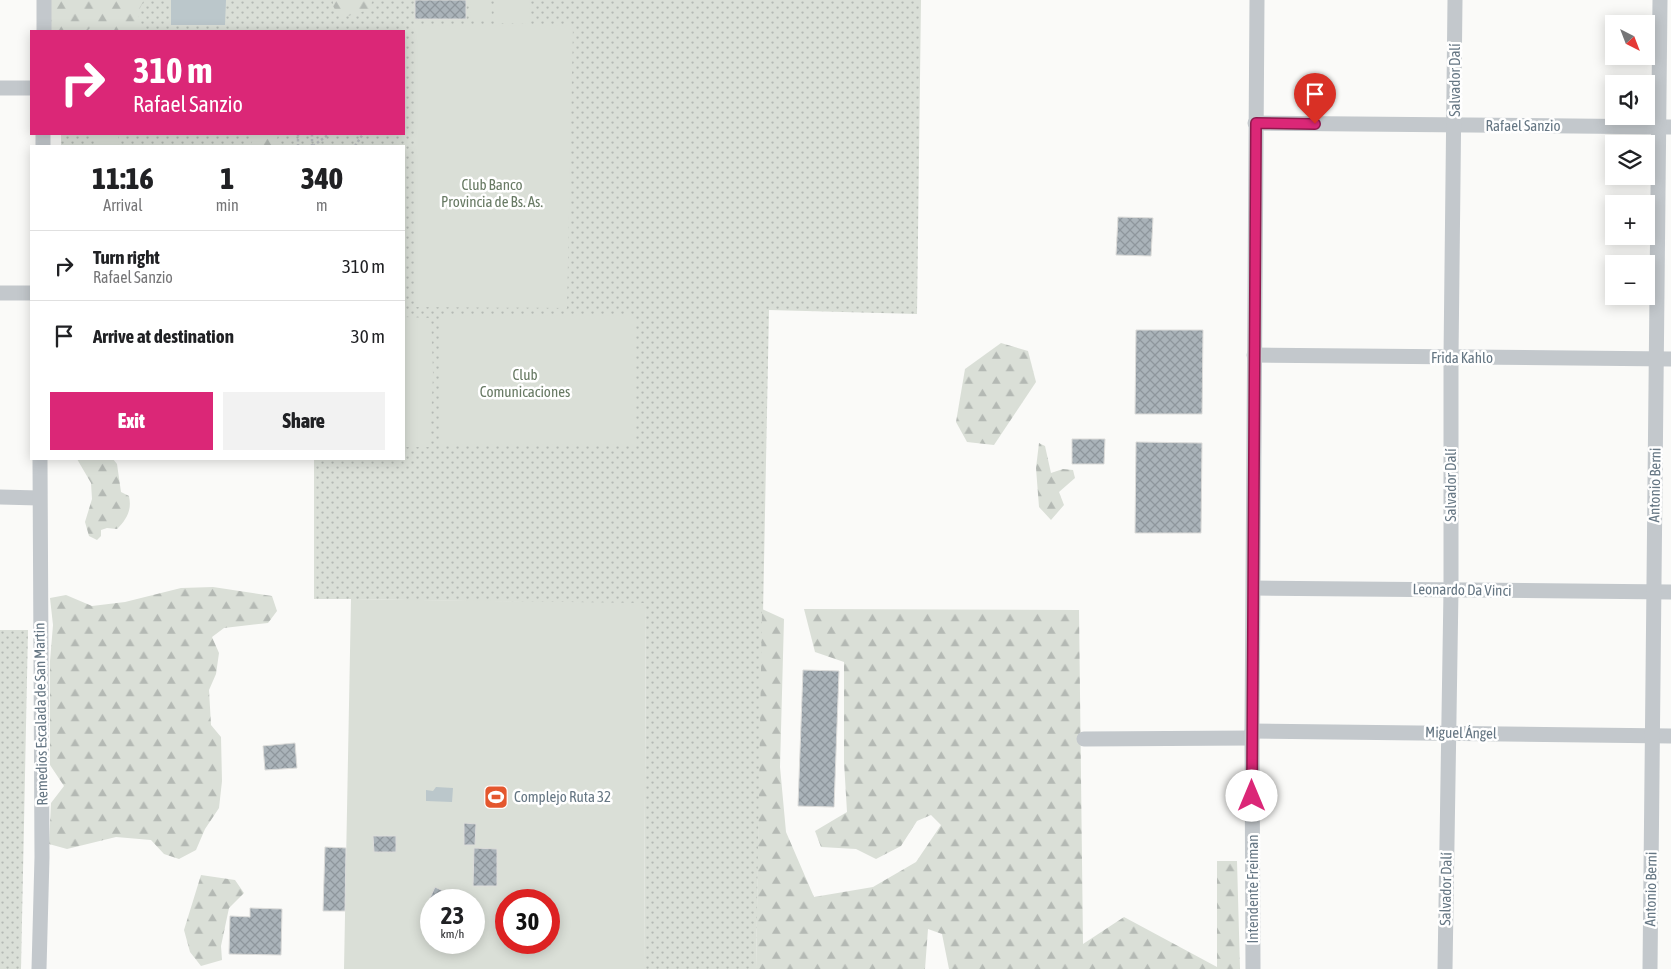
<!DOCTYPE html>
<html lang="en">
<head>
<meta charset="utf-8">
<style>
  :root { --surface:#fff; --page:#f2f2f2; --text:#202124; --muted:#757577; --line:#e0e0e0; --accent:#db2777 }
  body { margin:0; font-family:"Asap Condensed",sans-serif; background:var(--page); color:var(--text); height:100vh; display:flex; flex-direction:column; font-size:19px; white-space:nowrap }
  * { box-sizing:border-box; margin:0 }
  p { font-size:16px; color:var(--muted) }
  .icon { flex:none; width:28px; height:28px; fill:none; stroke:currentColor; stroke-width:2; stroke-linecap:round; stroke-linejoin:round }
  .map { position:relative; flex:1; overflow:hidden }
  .side { position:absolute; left:30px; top:145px; width:375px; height:315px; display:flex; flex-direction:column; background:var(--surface); border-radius:0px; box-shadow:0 2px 12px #0003 }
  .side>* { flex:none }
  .top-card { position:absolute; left:30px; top:30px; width:375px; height:105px; border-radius:0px; box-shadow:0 2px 12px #0003; background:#db2777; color:#fff; overflow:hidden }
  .needle { width:32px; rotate:138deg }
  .buttons { position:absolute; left:1605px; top:15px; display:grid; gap:10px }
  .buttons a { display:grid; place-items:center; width:50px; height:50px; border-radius:0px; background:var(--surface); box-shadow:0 2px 12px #0003; font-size:25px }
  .speed { position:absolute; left:420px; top:889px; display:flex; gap:10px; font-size:25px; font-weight:700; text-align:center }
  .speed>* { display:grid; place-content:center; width:65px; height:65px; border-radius:50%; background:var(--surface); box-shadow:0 2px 12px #0003; line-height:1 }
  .speed small { font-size:12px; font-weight:400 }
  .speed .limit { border:8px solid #d22; background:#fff; color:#111 }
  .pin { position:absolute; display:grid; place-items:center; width:42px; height:42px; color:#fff; margin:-51px -21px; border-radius:50% 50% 50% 0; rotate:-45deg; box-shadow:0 0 5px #0007 }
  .pin .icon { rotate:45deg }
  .me { position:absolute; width:55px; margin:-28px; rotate:0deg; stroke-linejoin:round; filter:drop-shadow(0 0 4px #0008) }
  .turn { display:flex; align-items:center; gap:18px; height:105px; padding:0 20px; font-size:22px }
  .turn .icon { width:65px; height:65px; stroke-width:2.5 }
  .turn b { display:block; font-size:35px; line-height:42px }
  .eta { display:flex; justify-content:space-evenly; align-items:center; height:85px; text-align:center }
  .eta b { font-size:30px; font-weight:800; line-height:35px }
  .button { display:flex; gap:10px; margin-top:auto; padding:10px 20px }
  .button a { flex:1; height:58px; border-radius:0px; background:var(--accent); color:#fff; font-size:20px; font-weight:800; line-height:58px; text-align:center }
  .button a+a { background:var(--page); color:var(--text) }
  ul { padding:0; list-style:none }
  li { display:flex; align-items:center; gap:15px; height:70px; padding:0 20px; border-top:1px solid var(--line) }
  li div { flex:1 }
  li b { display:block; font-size:19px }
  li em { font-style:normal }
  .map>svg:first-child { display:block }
</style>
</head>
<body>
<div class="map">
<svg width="1671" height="969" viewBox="0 0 1671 969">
  <defs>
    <pattern id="grass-dots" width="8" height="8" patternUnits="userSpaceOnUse" patternTransform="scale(1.25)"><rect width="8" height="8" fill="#dadfd7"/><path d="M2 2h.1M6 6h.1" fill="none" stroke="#b4b9b4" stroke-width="1.8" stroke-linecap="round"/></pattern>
    <pattern id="forest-firs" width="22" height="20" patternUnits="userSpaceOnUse" patternTransform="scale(1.25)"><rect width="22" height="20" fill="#dadfd7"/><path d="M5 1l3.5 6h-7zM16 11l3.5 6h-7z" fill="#b4b9b4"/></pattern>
    <pattern id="building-cross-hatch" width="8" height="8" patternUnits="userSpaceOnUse" patternTransform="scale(1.25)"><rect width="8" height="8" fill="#aab3b9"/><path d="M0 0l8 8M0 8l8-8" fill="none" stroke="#8e969c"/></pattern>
  </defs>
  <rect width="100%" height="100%" fill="#fafaf8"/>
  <!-- grass -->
  <g fill="url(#grass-dots)">
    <polygon points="60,0 921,0 917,314 769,310 756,969 644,969 646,604 351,599 314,599 314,459 404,459 404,146 61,146 61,134 404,134 404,31 61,31"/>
    <polygon points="0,630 28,630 21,969 0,969"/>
  </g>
  <!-- forest -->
  <g fill="url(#forest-firs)">
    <polygon points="39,0 144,0 137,14 140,19 140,31 93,31 91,27 87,31 38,31"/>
    <polygon points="333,0 373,0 368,10 348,16 338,15 333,6"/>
    <polygon points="254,134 278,134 276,146 251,146"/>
    <polygon points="1001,343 1028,351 1036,382 994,445 967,442 956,422 965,369"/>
    <polygon points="1039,443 1045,446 1051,473 1063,469 1073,470 1075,478 1059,492 1064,505 1051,520 1039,507 1036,468"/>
    <path d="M77 459H113L117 464 121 492 129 496C132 510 127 519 117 529L107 528 101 530V536L97 540 89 536 85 522 92 499 91 483Z"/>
    <polygon points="213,587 272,596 277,611 268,623 224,628 212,637 219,653 216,674 209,690 211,725 221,737 222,781 219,808 205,829 196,850 179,859 164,854 151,840 116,837 67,849 49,844 51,803 64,786 50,765 50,661 53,625 50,598 66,595 92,606 125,602 181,588"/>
    <polygon points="762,609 784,619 780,767 786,832 814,897 873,887 916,862 941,825 931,815 917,821 901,846 876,859 856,849 821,847 815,831 847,812 844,762 844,662 815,652 804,609 1079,610 1083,944 1124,917 1217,967 1217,861 1237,861 1240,969 949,969 942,934 928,929 925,969 756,969"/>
    <polygon points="201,875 235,880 244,893 229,908 221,946 222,960 201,966 190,952 184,930"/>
  </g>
  <!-- pitch -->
  <g fill="#dadfd7" fill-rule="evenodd">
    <polygon points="471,0 491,0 492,19 470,19"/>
    <polygon points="496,0 530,0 529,24 496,23"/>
    <polygon points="414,25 573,26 567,308 415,307"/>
    <polygon points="93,134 118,134 119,146 95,146"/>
    <polygon points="634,315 634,444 440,445 440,316"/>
    <polygon points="404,317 431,318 433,373 430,447 404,447"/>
    <path d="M351 599 646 603 644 969H344ZM431 900H474V942H431ZM506 900H549V942H506Z"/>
  </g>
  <!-- water -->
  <g fill="#bbc7cb">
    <polygon points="171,0 226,0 225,25 171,25"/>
    <polygon points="436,787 453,788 452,802 426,801 426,790 433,791"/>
  </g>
  <!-- building -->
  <g fill="url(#building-cross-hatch)" stroke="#dcdcda">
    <rect x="415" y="0" width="51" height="19"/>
    <polygon points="1118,217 1153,218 1151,256 1116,255"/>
    <polygon points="1136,330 1203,330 1202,414 1135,414"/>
    <polygon points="1072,439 1105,439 1104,464 1072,464"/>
    <polygon points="1136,442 1202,443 1201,533 1135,533"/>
    <polygon points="803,670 839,671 834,807 798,806"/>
    <polygon points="295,743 297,768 265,770 263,746"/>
    <polygon points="464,823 476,824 475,845 464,845"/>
    <polygon points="373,836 396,836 396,852 374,852"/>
    <polygon points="325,847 346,848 345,911 323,911"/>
    <polygon points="474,848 497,849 497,886 473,886"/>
    <polygon points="435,887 461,900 429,900"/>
    <polygon points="250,908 282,909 281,955 229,954 230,916 250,917"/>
  </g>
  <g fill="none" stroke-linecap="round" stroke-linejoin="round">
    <!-- path -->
    <g stroke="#bbbfc2" stroke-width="2.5" stroke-dasharray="2.5 2.5" stroke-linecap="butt">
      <polyline points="298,134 298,146"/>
      <polyline points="312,134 312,146"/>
      <polyline points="313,146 329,134"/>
      <polyline points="355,146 363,134"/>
    </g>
    <!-- minor -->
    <g stroke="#c3c8cc" stroke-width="15">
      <polyline points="44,0 44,31"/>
      <polyline points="0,88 31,88"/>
      <polyline points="1255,123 1671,127"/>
      <polyline points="43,146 43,134"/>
      <polyline points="0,293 31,293"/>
      <polyline points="1254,355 1671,359"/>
      <polyline points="0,497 39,498"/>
      <polyline points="1254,588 1671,592"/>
      <polyline points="1252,731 1671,736"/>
      <polyline points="1084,739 1252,738"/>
      <polyline points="39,969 42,857 40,459"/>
      <polyline points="1253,969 1252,731 1257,0"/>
      <polyline points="1445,969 1451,590 1451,358 1455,0"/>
      <polyline points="1650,969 1660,0"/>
    </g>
  </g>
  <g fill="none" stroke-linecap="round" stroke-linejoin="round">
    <!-- route casing -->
    <g stroke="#8e194d" stroke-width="12">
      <polyline id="route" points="1252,796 1256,123 1315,124"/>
    </g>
    <!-- route -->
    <use href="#route" stroke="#db2777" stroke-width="9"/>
  </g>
  <!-- icons -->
  <defs>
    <g id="stadium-square" transform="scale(1.25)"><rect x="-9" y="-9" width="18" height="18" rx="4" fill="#e4572e" stroke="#fff"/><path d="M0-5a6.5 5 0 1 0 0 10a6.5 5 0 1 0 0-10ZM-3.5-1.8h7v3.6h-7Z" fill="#fff"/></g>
  </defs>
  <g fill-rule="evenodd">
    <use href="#stadium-square" x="496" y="797"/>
  </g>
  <g text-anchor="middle" stroke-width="5" stroke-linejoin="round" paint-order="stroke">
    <!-- street labels -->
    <g font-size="15" fill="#657683" stroke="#fff">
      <text transform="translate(1455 80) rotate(-90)" y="5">Salvador Dalí</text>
      <text x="1523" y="131">Rafael Sanzio</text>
      <text x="1462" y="363">Frida Kahlo</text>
      <text transform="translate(1451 485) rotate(-90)" y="5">Salvador Dalí</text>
      <text transform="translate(1655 485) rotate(-89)" y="5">Antonio Berni</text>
      <text transform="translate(1462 590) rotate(1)" y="5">Leonardo Da Vinci</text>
      <text transform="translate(41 714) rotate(-91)" y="5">Remedios Escalada de San Martin</text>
      <text transform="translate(1461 733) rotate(1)" y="5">Miguel Ángel</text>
      <text transform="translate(1253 889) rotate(-90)" y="5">Intendente Freiman</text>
      <text transform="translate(1446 889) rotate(-89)" y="5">Salvador Dalí</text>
      <text transform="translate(1651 889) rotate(-89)" y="5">Antonio Berni</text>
    </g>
    <!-- park labels -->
    <g font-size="15" fill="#687a64" stroke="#fff">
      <text x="492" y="190">Club Banco<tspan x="492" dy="17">Provincia de Bs. As.</tspan></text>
      <text x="525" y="380">Club<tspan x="525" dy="17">Comunicaciones</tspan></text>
    </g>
    <!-- poi labels -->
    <g font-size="15" fill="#657683" stroke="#fff" text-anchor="start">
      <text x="514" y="802">Complejo Ruta 32</text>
    </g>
  </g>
</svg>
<div class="buttons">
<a><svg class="needle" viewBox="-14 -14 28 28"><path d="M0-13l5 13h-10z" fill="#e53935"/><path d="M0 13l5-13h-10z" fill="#757577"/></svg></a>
<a><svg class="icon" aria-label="sound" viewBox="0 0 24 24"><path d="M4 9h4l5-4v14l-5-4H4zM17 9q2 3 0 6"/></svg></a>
<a><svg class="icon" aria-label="layers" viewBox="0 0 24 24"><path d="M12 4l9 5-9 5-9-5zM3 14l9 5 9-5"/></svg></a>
<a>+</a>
<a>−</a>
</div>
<div class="speed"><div>23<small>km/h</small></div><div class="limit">30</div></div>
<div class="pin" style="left:1315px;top:124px;background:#d93025"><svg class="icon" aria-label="arrive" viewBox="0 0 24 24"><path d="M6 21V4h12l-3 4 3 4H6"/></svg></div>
<svg class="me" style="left:1252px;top:796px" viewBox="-20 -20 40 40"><circle r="19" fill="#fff"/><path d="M0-13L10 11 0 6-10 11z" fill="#db2777"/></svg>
<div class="top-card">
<div class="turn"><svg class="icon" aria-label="right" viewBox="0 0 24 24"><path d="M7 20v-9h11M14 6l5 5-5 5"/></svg><div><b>310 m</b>Rafael Sanzio</div></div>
</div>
<section class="side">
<div class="eta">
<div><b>11:16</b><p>Arrival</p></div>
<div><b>1</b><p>min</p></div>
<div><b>340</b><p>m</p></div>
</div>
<ul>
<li><svg class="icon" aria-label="right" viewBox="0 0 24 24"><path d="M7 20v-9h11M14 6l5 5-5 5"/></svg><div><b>Turn right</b><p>Rafael Sanzio</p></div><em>310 m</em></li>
<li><svg class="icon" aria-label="arrive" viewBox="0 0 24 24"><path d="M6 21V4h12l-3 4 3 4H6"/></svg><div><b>Arrive at destination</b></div><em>30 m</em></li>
</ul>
<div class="button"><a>Exit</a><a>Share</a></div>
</section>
</div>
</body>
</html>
